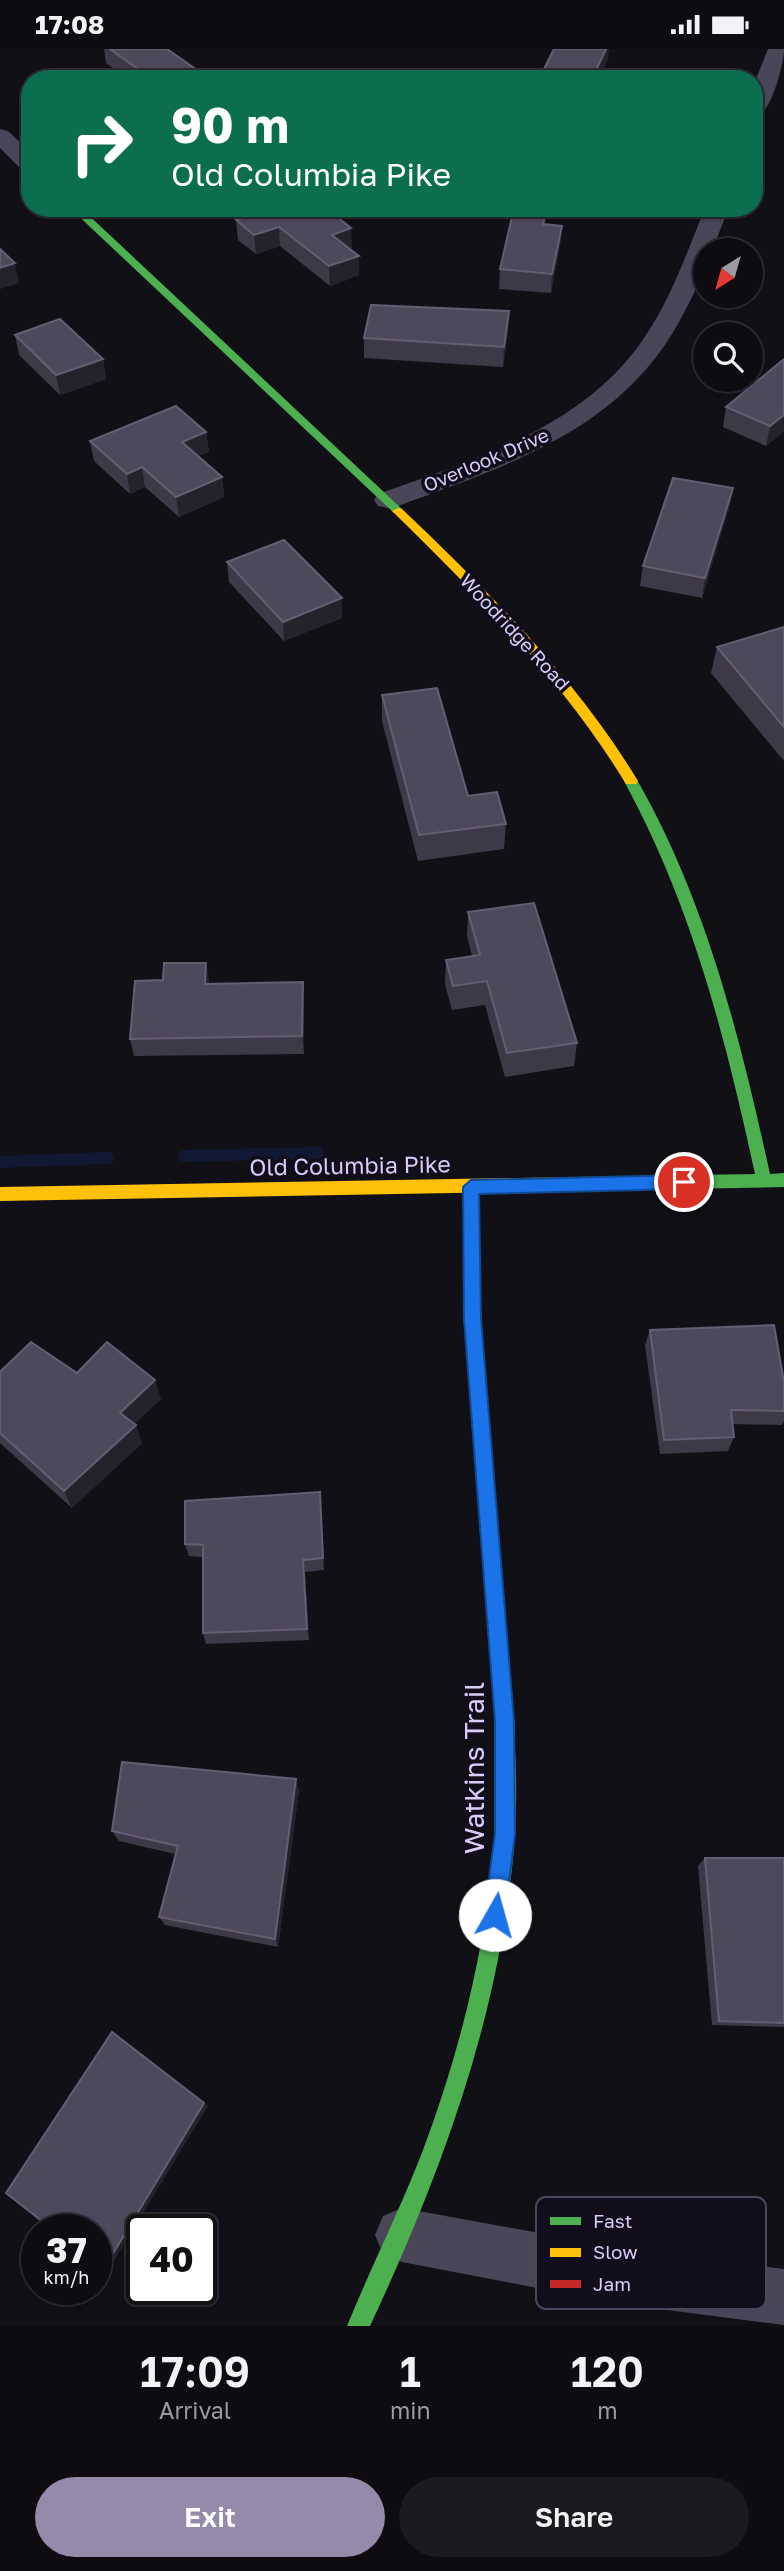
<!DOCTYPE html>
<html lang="en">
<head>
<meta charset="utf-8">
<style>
  :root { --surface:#0e0c11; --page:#1c1a1f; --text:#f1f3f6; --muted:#9b9b9f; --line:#2e2c31; --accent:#938ba9 }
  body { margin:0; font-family:"Golos Text",sans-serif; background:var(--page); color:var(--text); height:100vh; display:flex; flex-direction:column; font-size:26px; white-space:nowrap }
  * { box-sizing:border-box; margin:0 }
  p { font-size:23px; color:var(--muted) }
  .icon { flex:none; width:38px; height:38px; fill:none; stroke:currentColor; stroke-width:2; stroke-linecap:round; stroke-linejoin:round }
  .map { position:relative; height:2277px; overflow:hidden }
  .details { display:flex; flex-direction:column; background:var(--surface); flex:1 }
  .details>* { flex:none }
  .top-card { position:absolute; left:21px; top:21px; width:742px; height:147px; border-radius:28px; box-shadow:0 2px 5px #0004,0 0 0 2px var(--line); background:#0b6e4f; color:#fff; overflow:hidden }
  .needle { width:46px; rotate:217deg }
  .fabs { position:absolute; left:693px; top:189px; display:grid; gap:14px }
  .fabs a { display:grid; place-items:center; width:70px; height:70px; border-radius:50%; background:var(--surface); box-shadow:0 2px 5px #0004,0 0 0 2px var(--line); font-size:35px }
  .speed { position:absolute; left:21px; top:2165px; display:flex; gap:14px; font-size:35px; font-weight:700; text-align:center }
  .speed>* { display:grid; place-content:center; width:91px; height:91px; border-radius:50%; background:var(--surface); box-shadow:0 2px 5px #0004,0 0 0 2px var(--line); line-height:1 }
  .speed small { font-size:18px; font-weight:400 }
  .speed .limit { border:4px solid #111; border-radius:10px; background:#fff; color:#111 }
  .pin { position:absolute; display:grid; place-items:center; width:60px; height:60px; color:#fff; margin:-30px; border:4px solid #fff; border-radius:50%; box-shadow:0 2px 7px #0007 }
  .me { position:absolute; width:77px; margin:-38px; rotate:7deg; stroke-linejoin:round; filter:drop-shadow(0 0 5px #0008) }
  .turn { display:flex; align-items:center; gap:24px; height:147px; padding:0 35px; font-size:32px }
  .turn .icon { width:91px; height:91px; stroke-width:2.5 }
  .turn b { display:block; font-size:49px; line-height:60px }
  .eta { display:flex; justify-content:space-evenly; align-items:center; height:119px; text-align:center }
  .eta b { font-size:42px; font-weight:600; line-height:49px }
  .button { display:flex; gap:14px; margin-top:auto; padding:14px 35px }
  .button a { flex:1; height:80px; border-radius:42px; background:var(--accent); color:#fff; font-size:28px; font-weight:600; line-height:80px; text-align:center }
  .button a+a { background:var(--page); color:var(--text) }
  .status { display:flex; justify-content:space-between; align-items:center; height:49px; padding:0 35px; background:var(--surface); direction:ltr }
  .status svg { height:19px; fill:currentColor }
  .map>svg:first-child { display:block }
</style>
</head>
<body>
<div class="status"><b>17:08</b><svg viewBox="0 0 49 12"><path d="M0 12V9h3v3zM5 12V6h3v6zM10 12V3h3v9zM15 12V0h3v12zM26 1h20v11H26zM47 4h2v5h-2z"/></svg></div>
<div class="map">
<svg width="784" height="2277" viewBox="0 0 784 2277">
  <rect width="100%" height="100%" fill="#121017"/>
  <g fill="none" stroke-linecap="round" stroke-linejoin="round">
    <!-- stream -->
    <g fill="#101834" fill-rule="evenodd">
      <polygon points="316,1098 321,1099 324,1104 321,1109 316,1110 185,1113 180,1112 177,1107 180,1102 185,1101"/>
      <polygon points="106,1103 112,1104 114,1109 112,1114 106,1115 0,1119 0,1107"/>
    </g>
    <!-- street -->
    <g fill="#494657" fill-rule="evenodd">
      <path d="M768 0H784C784 16 770 67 754 70V35Z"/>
      <polygon points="0,80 8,82 30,103 30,123 22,121 0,99"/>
      <path d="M705 159H729L712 201H705C705 226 692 249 680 271 622 380 507 417 398 457L388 459 378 457 374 451 378 445C474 411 585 378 644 289 671 250 687 203 705 159Z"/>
      <polygon points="402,2159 621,2199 784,2220 784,2276 621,2255 402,2213 383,2205 375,2186 383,2167"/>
    </g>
    <!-- fast -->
    <g fill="#4caf50" fill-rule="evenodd">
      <polygon points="70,159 81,159 402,460 402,464 394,464"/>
      <path d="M631 727 636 729C706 851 740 988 770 1125L784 1124V1138L574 1142 568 1140 566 1135 568 1130 574 1128 755 1125C725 987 692 857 624 732Z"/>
      <polygon points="471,1131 477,1133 479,1138 480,1270 491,1391 488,1397 482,1399 476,1397 473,1391 464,1270 463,1138 465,1133"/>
      <path d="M502 1632 509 1634 511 1641C515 1689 518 1737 515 1785 503 1958 443 2121 370 2277H347C371 2218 400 2161 423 2101 461 2000 487 1893 495 1785 499 1737 495 1689 493 1641L495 1634Z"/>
    </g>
    <!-- slow -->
    <g fill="#ffc107" fill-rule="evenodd">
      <path d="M398 459 402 460C489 543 575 628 638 732L636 735H626C563 632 480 548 394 464L392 462Z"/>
      <polygon points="574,1128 580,1130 582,1135 580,1140 574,1142 0,1152 0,1138"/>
    </g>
    <!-- jam -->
    <polygon fill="#c62828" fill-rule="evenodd" points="482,1383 488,1385 491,1391 511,1641 509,1648 502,1650 495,1648 493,1641 473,1391 476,1385"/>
  </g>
  <!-- wall -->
  <g fill="#3e3947">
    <polygon points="104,0 167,0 197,21 198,30 128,30 106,14"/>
    <polygon points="272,159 352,199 349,199 359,226 330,237 280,197 256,205 238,191 236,171"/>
    <polygon points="514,159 547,159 545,175 562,177 560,196 551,244 499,240 500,220"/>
    <polygon points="509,262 508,282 503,318 364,309 364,289"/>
    <polygon points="15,286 103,310 106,330 60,346 19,306"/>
    <polygon points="726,358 784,382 766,397 723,378"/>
    <polygon points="206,383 209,403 198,407 222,428 224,448 179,468 145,438 130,445 94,412 90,392"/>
    <polygon points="733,439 729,459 702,549 640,537 643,517"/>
    <polygon points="227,513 342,569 284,592 229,533"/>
    <polygon points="784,578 784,712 711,624 717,598"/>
    <polygon points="382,646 468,747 506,775 504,800 418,812 382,672"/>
    <polygon points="468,863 577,994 574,1017 505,1028 485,956 452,961 445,935 446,911 472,907 467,887"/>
    <polygon points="206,914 209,935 304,951 304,1005 134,1007 130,990 163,931"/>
    <polygon points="650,1281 784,1362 784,1372 782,1376 732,1375 734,1388 728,1402 660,1405 645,1296"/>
    <polygon points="0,1323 77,1324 161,1350 134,1375 142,1394 72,1459 0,1394"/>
    <polygon points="320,1443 324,1521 305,1523 309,1591 206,1595 203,1584 203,1508 189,1507 185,1495"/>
    <polygon points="299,1741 278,1898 165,1876 159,1868 175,1805 119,1792 112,1782"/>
    <polygon points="705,1809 784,1809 784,1978 712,1976 698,1817"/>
  </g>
  <!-- shaded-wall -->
  <g fill="#25222c">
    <polygon points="606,0 609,0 608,11 599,30 592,30"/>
    <polygon points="197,21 198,30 171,30"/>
    <polygon points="546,159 547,159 546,171 541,194 543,175"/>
    <polygon points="562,177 560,196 551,244 552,225"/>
    <polygon points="279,178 280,197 256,205 254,186"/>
    <polygon points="351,179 352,199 332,205 332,186"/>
    <polygon points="359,207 359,226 330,237 329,217"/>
    <polygon points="15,214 19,234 0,240 0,219"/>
    <polygon points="509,262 508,282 503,318 504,298"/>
    <polygon points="103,310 106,330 60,346 56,326"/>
    <polygon points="784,366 784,382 766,397 770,377"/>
    <polygon points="206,383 209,403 184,413 182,393"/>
    <polygon points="142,418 145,438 130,445 127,425"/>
    <polygon points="222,428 224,448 179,468 176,448"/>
    <polygon points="733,439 729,459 702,549 705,529"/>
    <polygon points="342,549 342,569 284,592 283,573"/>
    <polygon points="206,914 209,932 208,953 205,935"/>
    <polygon points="303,933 304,951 304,1005 302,987"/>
    <polygon points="155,1331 161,1350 126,1383 120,1364"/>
    <polygon points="136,1376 142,1394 72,1459 64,1442"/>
    <polygon points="320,1443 321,1456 324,1521 323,1509"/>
    <polygon points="303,1511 305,1523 309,1591 307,1580"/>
    <polygon points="296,1730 299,1741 278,1898 275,1890"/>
    <polygon points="112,1983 208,2057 109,2220 103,2221"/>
  </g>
  <!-- building -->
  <g fill="#4e495a" stroke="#645e73" stroke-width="2">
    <polygon points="110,0 167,0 197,21 171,30 152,30"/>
    <polygon points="554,0 606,0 592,30 539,30"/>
    <polygon points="272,159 326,159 351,179 332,186 359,207 329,217 279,178 254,186 236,171"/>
    <polygon points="514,159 546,159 543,175 562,177 552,225 500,220"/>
    <polygon points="0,200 15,214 0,219"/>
    <polygon points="371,256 509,262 504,298 364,289"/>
    <polygon points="60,270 103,310 56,326 15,286"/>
    <polygon points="784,310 784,366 770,377 726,358"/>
    <polygon points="176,357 206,383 182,393 222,428 176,448 142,418 127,425 90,392"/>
    <polygon points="673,429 733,439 705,529 643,517"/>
    <polygon points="284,491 342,549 283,573 227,513"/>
    <polygon points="784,578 784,678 717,598"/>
    <polygon points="437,639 468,747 497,743 506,775 419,786 382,646"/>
    <polygon points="534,854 577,994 507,1004 487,932 453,937 446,911 480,906 468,863"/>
    <polygon points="164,914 206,914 205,935 303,933 302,987 130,990 135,932 163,931"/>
    <polygon points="774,1276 784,1333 784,1362 731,1361 734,1388 664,1391 650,1281"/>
    <polygon points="31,1293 77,1324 107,1293 155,1331 120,1364 136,1376 64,1442 0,1384 0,1323"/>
    <polygon points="320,1443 323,1509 303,1511 307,1580 203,1584 203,1496 185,1495 185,1452"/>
    <polygon points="122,1713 296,1730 275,1890 159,1868 178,1797 112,1782"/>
    <polygon points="705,1809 784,1809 784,1974 719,1972"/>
    <polygon points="112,1983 204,2054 103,2221 96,2216 96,2180 52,2180 6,2144"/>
  </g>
  <!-- route -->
  <polygon fill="#1a73e8" stroke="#114b97" stroke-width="2" points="684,1126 692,1133 684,1140 479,1145 481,1270 514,1672 515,1785 505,1866 502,1874 495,1877 487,1874 484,1866 495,1785 495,1672 464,1270 463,1138 471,1131"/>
  <g text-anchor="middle" stroke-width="7" stroke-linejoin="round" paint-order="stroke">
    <!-- far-street labels -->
    <g font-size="19" fill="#d8cdf8" stroke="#110d1a">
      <text transform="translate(486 411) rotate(-23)" y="7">Overlook Drive</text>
      <text transform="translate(515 583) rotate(47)" y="7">Woodridge Road</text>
    </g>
    <!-- street labels -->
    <g font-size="23" fill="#d8cdf8" stroke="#110d1a">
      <text transform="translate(350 1117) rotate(-1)" y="8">Old Columbia Pike</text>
    </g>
    <!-- near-street labels -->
    <g font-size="28" fill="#d8cdf8" stroke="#110d1a">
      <text transform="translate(474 1719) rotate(-90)" y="10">Watkins Trail</text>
    </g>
  </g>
  <!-- legend -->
  <rect x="536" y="2148" width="230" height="112" rx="10" fill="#110d1a" stroke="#4d475d" stroke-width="2"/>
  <rect x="550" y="2168" width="31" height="8" fill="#4caf50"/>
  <rect x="550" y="2199" width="31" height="9" fill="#ffc107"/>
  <rect x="550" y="2231" width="31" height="8" fill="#c62828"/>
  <g font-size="19" fill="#d8cdf8">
    <text x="593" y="2179">Fast</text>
    <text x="593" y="2210">Slow</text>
    <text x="593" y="2242">Jam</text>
  </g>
</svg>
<div class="fabs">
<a><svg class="needle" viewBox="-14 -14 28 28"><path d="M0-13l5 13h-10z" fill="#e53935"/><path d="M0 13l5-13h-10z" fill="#9b9b9f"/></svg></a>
<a><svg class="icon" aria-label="search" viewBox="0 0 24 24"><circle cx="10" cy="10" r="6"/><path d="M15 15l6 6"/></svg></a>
</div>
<div class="speed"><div>37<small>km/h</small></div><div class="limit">40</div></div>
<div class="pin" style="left:684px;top:1133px;background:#d93025"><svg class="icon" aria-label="arrive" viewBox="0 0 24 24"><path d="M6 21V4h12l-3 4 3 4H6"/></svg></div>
<svg class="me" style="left:495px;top:1866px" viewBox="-20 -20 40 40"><circle r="19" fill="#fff"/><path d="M0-13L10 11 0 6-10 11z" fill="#1a73e8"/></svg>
<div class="top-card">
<div class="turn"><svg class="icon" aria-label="right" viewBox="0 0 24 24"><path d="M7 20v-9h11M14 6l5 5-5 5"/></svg><div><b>90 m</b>Old Columbia Pike</div></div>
</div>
</div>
<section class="details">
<div class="eta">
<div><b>17:09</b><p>Arrival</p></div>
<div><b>1</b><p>min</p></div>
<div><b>120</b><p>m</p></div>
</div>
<div class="button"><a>Exit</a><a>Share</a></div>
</section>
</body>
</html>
